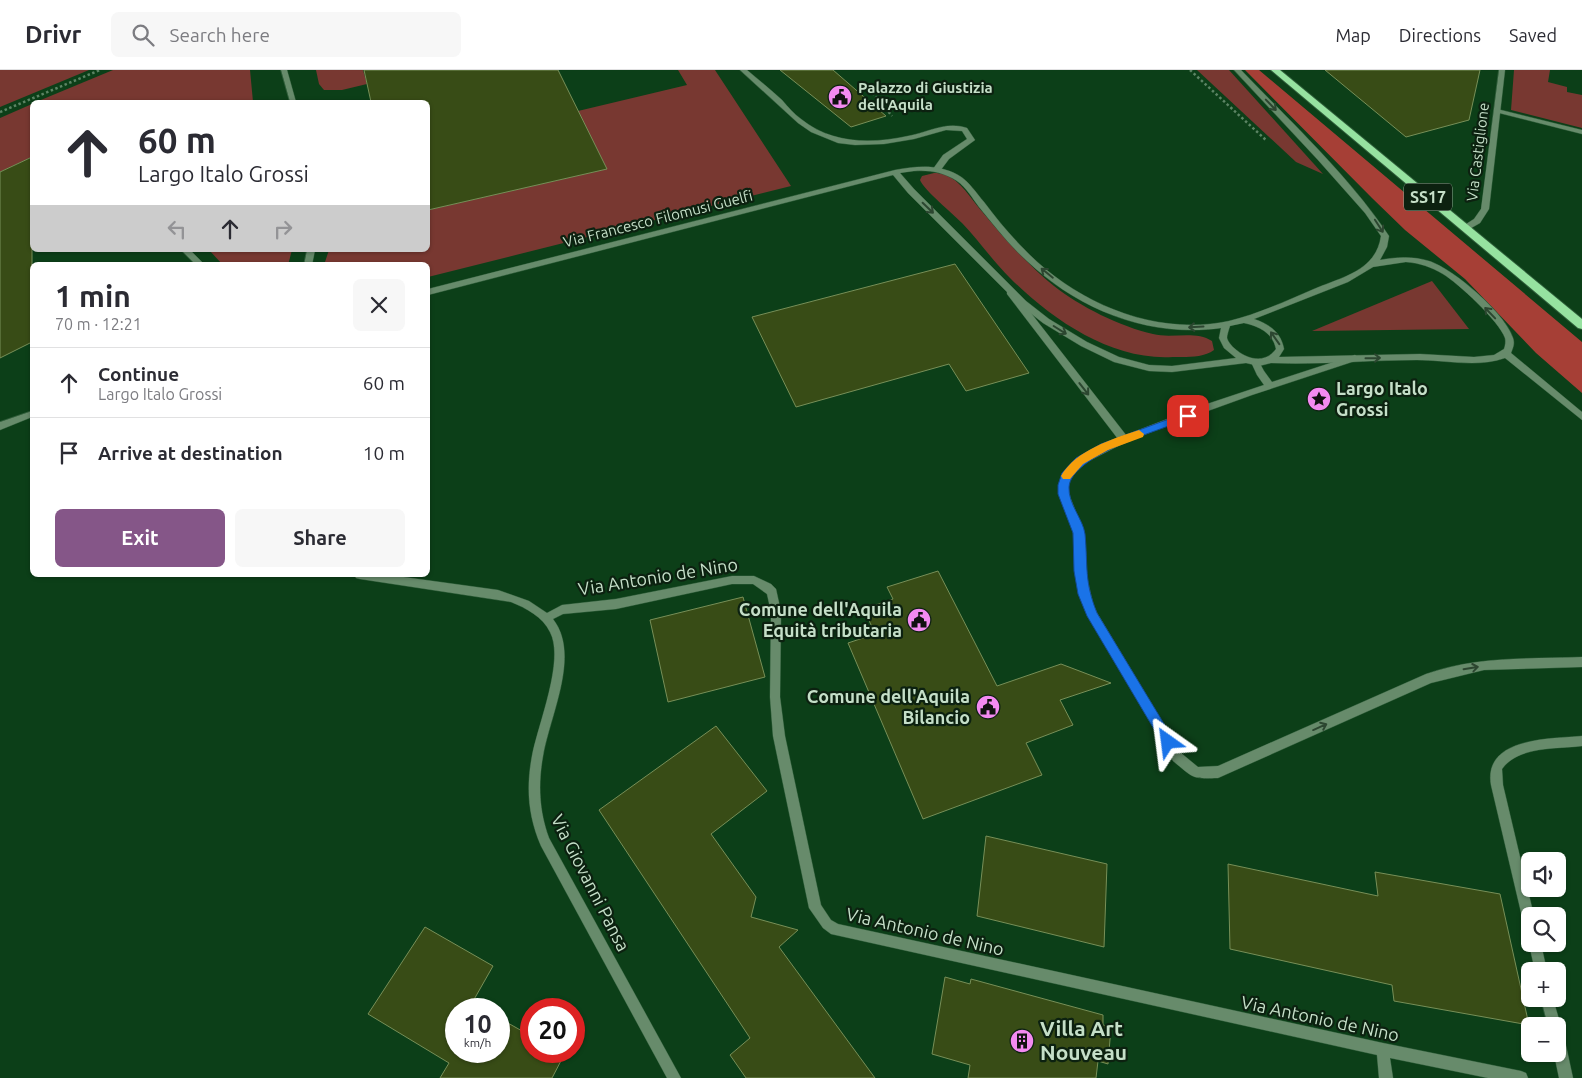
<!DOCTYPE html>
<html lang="en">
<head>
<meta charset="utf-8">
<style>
  :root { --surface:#fff; --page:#f7f7f7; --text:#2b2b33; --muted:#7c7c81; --line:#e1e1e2; --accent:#855688 }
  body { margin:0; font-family:Ubuntu,sans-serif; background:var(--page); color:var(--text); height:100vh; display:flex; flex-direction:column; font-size:19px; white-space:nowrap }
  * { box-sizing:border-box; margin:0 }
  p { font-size:16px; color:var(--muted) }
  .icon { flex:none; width:28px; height:28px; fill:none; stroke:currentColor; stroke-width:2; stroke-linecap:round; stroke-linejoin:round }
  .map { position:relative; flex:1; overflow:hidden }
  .sheet { position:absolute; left:30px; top:192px; width:400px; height:315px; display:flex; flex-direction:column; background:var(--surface); border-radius:8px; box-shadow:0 1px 4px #0004 }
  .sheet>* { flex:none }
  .top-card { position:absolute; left:30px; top:30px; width:400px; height:152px; border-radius:8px; box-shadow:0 1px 4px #0004; background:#fff; color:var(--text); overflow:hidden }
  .tools { position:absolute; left:1521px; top:782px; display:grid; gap:10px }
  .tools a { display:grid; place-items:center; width:45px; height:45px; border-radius:8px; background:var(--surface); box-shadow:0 1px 4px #0004; font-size:25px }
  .speed { position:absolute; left:445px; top:928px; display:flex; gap:10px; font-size:25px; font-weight:700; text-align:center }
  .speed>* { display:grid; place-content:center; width:65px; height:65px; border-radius:50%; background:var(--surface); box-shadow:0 1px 4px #0004; line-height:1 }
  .speed small { font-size:12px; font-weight:400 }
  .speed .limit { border:8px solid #d22; background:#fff; color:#111 }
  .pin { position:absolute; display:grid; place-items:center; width:42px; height:42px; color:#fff; margin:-21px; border-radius:10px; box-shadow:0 2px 8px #0006 }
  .me { position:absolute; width:55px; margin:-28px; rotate:329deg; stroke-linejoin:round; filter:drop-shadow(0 0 4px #0008) }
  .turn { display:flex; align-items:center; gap:18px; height:105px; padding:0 25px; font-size:22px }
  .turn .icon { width:65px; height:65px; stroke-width:2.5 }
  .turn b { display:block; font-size:35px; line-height:42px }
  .lanes { display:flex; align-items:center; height:48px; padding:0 25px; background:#0003; justify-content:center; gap:25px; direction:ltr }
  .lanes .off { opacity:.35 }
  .round { display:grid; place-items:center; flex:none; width:52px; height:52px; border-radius:8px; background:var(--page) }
  .overview { display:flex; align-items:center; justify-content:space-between; height:85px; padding:0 25px }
  h1 { font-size:30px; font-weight:700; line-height:38px }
  .primary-button { display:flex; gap:10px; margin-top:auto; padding:10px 25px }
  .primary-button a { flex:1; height:58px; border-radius:8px; background:var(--accent); color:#fff; font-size:20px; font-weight:700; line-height:58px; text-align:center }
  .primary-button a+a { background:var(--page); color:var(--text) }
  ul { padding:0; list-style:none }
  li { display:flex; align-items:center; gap:15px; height:70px; padding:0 25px; border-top:1px solid var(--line) }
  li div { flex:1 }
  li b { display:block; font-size:19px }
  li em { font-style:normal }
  header { display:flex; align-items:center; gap:30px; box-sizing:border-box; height:70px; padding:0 25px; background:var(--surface); border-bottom:1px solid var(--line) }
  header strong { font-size:24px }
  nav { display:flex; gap:28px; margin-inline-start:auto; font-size:18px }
  .search { width:350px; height:45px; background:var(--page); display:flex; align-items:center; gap:12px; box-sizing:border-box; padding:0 18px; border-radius:8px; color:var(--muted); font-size:19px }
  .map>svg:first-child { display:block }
</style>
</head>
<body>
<header>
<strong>Drivr</strong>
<div class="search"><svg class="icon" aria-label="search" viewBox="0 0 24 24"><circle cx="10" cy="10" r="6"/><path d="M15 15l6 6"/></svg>Search here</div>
<nav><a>Map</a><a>Directions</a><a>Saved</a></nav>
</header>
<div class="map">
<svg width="1582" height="1008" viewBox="0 0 1582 1008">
  <rect width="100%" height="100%" fill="#0c3f18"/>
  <!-- green -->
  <g fill="#783831">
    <polygon points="0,0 89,0 0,37"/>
    <polygon points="113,0 250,0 253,32 36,32"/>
    <polygon points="316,0 363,0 367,14 342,20 324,20 319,14"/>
    <polygon points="678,0 715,0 791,116 428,207 428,195 324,195 329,180 428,180 428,140 606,99 578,41 687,15"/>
    <polygon points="1197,0 1229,0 1323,104 1296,92"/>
    <polygon points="1514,0 1550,0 1548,12 1567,17 1567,22 1582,25 1582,58 1511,40"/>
    <polygon points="32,34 32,87 0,102 0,48"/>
    <path d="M934 103C941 103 946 104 952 108 965 117 974 133 985 145 1006 170 1028 195 1054 216 1079 236 1121 257 1153 264 1172 269 1195 260 1212 271L1214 280C1203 288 1187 287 1173 287 1112 291 1052 250 1010 208 993 191 979 171 962 153 953 144 923 119 920 110L922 106Z"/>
    <polygon points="209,180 292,180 288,195 223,195"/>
    <polygon points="1432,211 1469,259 1312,261"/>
  </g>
  <!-- forest -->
  <polygon fill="#a63f36" points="1245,0 1259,0 1582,272 1582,323 1536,283 1465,209 1405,160 1372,128"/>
  <!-- building -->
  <g fill="#384c16" stroke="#778f58">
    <polygon points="364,0 558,0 607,99 428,140 428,32 371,32"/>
    <polygon points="780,0 833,0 886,46 851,57"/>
    <polygon points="1325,0 1480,0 1469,50 1406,67"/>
    <polygon points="32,87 32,272 0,288 0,102"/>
    <polygon points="955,194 1029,303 966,321 949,294 796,337 752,247"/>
    <polygon points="938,501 997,616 1061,594 1111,613 1060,630 1073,655 1026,673 1042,705 923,749 848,573 875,564 864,539 893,529 887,517"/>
    <polygon points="743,527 765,607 668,632 650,550"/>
    <polygon points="716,656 767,721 711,764 756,827 751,847 798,860 779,877 875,1008 746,1008 730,985 750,968 599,740"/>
    <polygon points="986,766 1107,794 1104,877 977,846"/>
    <polygon points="1228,794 1378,826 1375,802 1500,824 1529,955 1394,931 1392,915 1230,879"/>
    <polygon points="425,857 493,896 472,933 483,939 456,939 456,981 499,981 499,948 531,966 531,981 557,981 564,985 552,1008 440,1008 449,993 368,944"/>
    <polygon points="945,907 970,914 971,909 1103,945 1103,955 1111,957 1108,994 1098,991 1096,1008 968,1008 970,995 932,984"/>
  </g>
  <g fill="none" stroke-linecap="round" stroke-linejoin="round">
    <!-- lane casing -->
    <g stroke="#2d5c38" stroke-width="1">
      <g id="lane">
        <polygon points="281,0 287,0 296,32 290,32"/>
        <path d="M740 0H747C759 10 771 20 782 30 788 37 794 44 801 49 832 74 871 74 908 66 929 62 946 51 967 58L975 70 949 89 940 101H937L933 99 943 85 967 69 962 61 946 60 914 69 884 74 855 75 838 73 811 62 798 53Z"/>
        <polygon points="1497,39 1582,60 1582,64 1495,42 1494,41"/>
        <polygon points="181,180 190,180 205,195 196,195"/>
        <polygon points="307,180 315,180 312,195 304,195"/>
        <path d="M1010 219 1013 220 1126 365 1198 337 1264 315 1257 305 1251 292 1252 290H1258L1264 301 1272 312 1355 285 1359 288 1358 290 1252 325 1158 359 1118 376 1087 392 1071 406 1068 417 1070 427 1083 460 1086 504 1093 534 1097 543 1181 683 1198 697 1218 696 1426 604C1476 586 1530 589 1582 587V597L1484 600 1431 613 1218 708C1191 709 1194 708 1173 691L1088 546 1076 510 1073 460 1060 427 1059 415 1065 400 1081 387 1118 369 1007 224V220Z"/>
      </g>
    </g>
    <!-- street casing -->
    <g stroke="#2d5c38" stroke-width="1">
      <g id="street">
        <path d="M1234 0H1241C1290 51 1350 107 1389 166L1387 177 1380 190C1396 187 1413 186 1429 191 1454 199 1506 244 1513 268 1515 274 1513 278 1511 283L1582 342V350L1505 288C1476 298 1447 290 1417 290 1369 290 1320 295 1271 293L1259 296 1246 293 1172 302 1149 301 1114 292 1081 276 1043 253 1020 235 908 123 893 105 428 225V219L895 100C917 96 938 94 958 105 969 111 976 123 984 132 996 148 1009 164 1023 178 1074 232 1154 267 1229 251 1258 244 1286 231 1314 219 1342 207 1376 201 1381 166L1365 143 1318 90ZM914 101C930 100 943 102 957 111 966 117 973 129 979 137 994 155 1009 175 1027 191 1079 240 1149 268 1221 258L1219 268 1224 278 1236 288 1172 296 1149 295 1119 287 1087 272 1049 249 1026 231 914 119 900 103ZM1406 192C1420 193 1431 197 1443 204 1458 213 1499 251 1505 268 1506 272 1505 276 1504 279L1494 285 1474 287 1420 284 1279 287 1284 279C1281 262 1269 254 1254 249L1348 212 1373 197ZM1244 253C1259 256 1273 263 1276 279 1265 294 1247 290 1234 278 1232 276 1228 272 1227 268 1227 265 1229 259 1230 256Z"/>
        <polygon points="1499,0 1505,0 1489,139 1480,153 1466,161 1462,158 1463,156 1474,149 1481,139"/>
        <polygon points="32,341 32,347 0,360 0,352"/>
        <path d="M355 505H389L498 520 529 531 547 543 562 535 616 529 732 506H754L771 514 776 519 781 542 780 627 785 666 821 835 831 850 838 854 1383 973 1521 1001 1526 1003 1528 1008H1488L1390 988 1393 1008H1379L1377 985 831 864 823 858 809 838 773 666 770 627 771 542 767 524 753 514H732L616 539 563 544 553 549C581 585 550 645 543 686 538 714 539 741 549 768L681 1008H667L541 776C528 746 526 718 532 686 538 654 565 590 550 562 543 547 526 538 511 532L360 509 356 508Z"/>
        <path d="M1582 666V676C1557 679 1518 676 1502 699L1503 715 1534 846H1530V861L1526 859 1524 855 1491 715C1483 667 1550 669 1582 666Z"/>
        <polygon points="1530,871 1530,874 1541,874 1547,901 1535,901 1529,874"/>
        <polygon points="1541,929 1553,929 1561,956 1559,961 1558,956 1548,956"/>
        <polygon points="1558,964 1563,966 1565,971 1573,1008 1559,1008 1554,984 1558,984"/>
      </g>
    </g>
    <!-- primary casing -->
    <g stroke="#2d5c38" stroke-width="2">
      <polygon id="primary" points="1271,0 1280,0 1582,249 1582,259 1578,258"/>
    </g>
    <!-- path -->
    <g stroke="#5c8464" stroke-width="2.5" stroke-dasharray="2.5 2.5" stroke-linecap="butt">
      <polyline points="1190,0 1267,71"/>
      <polyline points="866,15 892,46"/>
      <polyline points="0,42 100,0"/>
    </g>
    <!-- lane -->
    <use href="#lane" fill="#678b6b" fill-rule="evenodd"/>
    <!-- street -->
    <use href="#street" fill="#678b6b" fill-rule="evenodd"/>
    <!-- primary -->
    <use href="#primary" fill="#96e2a0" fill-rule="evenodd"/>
  </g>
  <!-- one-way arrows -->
  <defs><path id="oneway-shaft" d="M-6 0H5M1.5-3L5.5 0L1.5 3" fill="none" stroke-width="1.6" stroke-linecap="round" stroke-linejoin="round" transform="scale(1.25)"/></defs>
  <g stroke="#2c4630">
    <use href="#oneway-shaft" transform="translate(1271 35) rotate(46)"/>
    <use href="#oneway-shaft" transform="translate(928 138) rotate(44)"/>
    <use href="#oneway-shaft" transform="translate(1379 156) rotate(57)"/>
    <use href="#oneway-shaft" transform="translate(1047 203) rotate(-141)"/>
    <use href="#oneway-shaft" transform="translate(1490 243) rotate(-134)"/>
    <use href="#oneway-shaft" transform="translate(1196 257) rotate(177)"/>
    <use href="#oneway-shaft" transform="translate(1060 260) rotate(32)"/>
    <use href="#oneway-shaft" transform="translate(1275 268) rotate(-125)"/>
    <use href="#oneway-shaft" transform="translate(1373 288) rotate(-1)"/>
    <use href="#oneway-shaft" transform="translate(1084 319) rotate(52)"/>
    <use href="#oneway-shaft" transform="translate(1471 598) rotate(-9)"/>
    <use href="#oneway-shaft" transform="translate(1320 657) rotate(-24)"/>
  </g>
  <!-- route -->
  <path fill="#1a73e8" stroke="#114b97" d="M1188 342 1193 346 1191 348C1163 359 1071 385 1069 417 1068 434 1083 449 1085 464 1088 496 1084 511 1097 543L1172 667 1174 672 1172 676 1168 678 1164 676 1087 546 1078 524 1074 501 1073 463 1058 424V415L1062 403 1076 388 1101 374Z"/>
  <!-- slow -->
  <path fill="#f59e0b" d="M1139 360 1144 364 1143 367 1108 380 1083 394 1070 409H1063L1061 406C1076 380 1112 369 1139 360Z"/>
  <!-- icons -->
  <defs>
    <g id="civic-disc" transform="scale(1.25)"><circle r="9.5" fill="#f38af1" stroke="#0c2110"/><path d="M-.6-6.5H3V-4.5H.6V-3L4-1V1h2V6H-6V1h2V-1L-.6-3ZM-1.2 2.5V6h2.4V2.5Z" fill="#111"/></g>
    <g id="sight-disc" transform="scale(1.25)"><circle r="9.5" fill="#f38af1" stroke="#0c2110"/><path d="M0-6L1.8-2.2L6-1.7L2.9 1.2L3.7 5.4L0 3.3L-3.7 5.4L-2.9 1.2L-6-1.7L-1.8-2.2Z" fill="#111"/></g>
    <g id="building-disc" transform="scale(1.25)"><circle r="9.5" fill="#f38af1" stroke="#0c2110"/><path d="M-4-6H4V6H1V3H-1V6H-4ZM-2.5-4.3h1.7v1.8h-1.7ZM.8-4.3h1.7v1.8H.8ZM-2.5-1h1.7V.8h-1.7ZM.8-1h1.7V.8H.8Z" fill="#111"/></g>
  </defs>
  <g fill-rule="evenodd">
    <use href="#civic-disc" x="840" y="27"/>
    <use href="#sight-disc" x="1319" y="329"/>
    <use href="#civic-disc" x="919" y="550"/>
    <use href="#civic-disc" x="988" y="637"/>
    <use href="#building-disc" x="1022" y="971"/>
  </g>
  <g text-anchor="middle" stroke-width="4.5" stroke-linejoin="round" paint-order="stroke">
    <!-- far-poi labels -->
    <g font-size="15" font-weight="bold" fill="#c5dfc8" stroke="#0c2110" text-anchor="start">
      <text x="858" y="23">Palazzo di Giustizia<tspan x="858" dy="17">dell'Aquila</tspan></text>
    </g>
    <!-- far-street labels -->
    <g font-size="15" fill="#c5dfc8" stroke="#0c2110">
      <text transform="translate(1478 82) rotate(-83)" y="5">Via Castiglione</text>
      <text transform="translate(658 149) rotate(-14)" y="5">Via Francesco Filomusi Guelfi</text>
    </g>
    <!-- shield labels -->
    <rect fill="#0c2110" stroke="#8ea691" stroke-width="1" x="1404" y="113.5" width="48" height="27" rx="4"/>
    <g font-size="16" font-weight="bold" fill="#c5dfc8">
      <text x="1428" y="133">SS17</text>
    </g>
    <!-- poi labels -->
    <g font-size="18" font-weight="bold" fill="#c5dfc8" stroke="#0c2110" text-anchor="end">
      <text x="1336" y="325" text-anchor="start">Largo Italo<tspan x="1336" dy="21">Grossi</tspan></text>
      <text x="902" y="546">Comune dell'Aquila<tspan x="902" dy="21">Equità tributaria</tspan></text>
      <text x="970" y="633">Comune dell'Aquila<tspan x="970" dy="21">Bilancio</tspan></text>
    </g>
    <!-- street labels -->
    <g font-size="18" fill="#c5dfc8" stroke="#0c2110">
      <text transform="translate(658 507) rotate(-9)" y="6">Via Antonio de Nino</text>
      <text transform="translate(590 813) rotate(63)" y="6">Via Giovanni Pansa</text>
      <text transform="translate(925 862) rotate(13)" y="6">Via Antonio de Nino</text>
      <text transform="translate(1320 949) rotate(12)" y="6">Via Antonio de Nino</text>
    </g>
    <!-- near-poi labels -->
    <g font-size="21" font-weight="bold" fill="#c5dfc8" stroke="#0c2110" text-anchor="start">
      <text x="1040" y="966">Villa Art<tspan x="1040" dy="24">Nouveau</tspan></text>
    </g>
  </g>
</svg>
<div class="tools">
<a><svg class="icon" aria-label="sound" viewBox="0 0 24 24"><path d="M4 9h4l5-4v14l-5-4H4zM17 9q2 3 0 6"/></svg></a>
<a><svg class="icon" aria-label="search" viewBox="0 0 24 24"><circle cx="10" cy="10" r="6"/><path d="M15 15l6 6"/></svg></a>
<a>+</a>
<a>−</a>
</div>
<div class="speed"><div>10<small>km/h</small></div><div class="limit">20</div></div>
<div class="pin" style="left:1188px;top:346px;background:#d93025"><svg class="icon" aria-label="arrive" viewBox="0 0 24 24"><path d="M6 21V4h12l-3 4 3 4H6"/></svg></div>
<svg class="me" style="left:1168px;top:672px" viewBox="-20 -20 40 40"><path d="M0-17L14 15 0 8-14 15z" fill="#1a73e8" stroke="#fff" stroke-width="4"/></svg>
<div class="top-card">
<div class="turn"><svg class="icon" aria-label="ahead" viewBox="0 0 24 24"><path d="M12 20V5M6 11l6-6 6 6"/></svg><div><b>60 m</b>Largo Italo Grossi</div></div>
<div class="lanes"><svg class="icon off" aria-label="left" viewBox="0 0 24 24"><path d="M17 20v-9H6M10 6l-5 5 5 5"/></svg><svg class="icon" aria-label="ahead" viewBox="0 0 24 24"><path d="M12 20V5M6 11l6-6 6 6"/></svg><svg class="icon off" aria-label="right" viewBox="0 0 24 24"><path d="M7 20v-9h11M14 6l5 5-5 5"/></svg></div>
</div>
<section class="sheet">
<div class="overview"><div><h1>1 min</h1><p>70 m · 12:21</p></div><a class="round"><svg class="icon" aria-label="close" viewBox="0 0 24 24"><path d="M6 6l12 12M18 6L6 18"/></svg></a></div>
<ul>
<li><svg class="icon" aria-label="ahead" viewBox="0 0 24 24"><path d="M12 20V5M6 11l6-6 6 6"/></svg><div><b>Continue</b><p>Largo Italo Grossi</p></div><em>60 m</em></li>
<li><svg class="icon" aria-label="arrive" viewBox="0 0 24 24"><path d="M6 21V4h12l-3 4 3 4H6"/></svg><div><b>Arrive at destination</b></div><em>10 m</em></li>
</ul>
<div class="primary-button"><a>Exit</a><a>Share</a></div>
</section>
</div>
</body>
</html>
